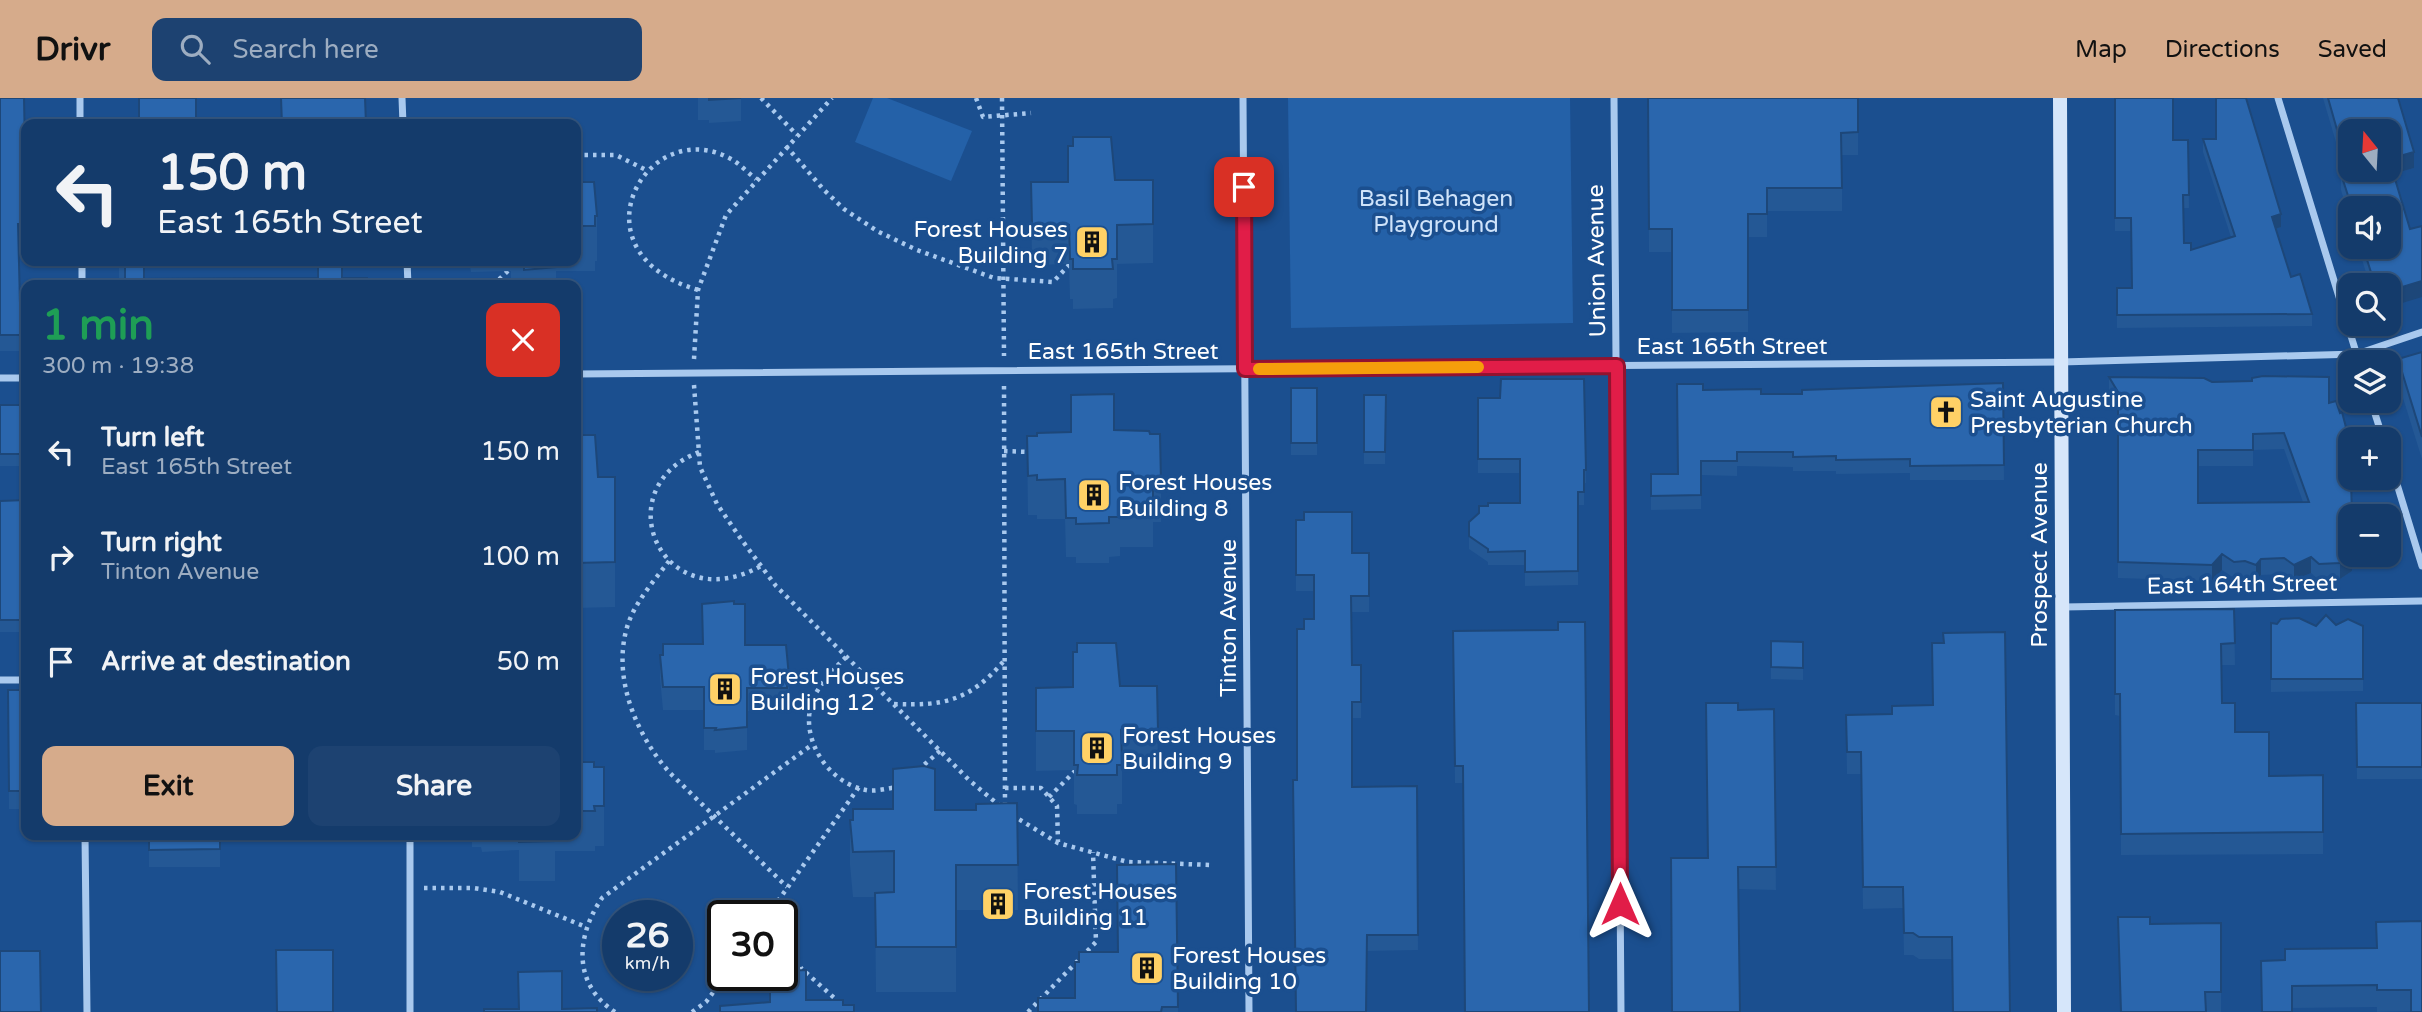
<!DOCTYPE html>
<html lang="en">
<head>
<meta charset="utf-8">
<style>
  :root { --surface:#143b6b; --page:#1d4271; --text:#f1f3f6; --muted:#9dadc1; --line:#33557e; --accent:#d6ab8b }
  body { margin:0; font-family:"Varela Round",sans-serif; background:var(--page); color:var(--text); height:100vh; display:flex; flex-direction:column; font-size:26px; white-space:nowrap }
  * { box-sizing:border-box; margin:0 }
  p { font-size:23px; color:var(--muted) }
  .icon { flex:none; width:38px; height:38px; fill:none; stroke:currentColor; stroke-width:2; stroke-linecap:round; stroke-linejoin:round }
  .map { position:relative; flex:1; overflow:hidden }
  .drawer { position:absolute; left:21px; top:182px; width:560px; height:560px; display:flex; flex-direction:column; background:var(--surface); border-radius:14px; box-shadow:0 2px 5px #0004,0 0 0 2px var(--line) }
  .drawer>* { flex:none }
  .top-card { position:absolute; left:21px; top:21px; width:560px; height:147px; border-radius:14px; box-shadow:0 2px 5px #0004,0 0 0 2px var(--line); background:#143b6b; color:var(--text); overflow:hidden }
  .needle { width:46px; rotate:342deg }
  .controls { position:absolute; left:2338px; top:21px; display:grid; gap:14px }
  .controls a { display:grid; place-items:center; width:63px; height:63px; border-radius:14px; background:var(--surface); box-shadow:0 2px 5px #0004,0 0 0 2px var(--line); font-size:35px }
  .speed { position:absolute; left:602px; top:802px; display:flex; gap:14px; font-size:35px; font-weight:700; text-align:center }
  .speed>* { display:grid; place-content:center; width:91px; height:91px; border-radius:50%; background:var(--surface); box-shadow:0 2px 5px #0004,0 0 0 2px var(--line); line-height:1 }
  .speed small { font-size:18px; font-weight:400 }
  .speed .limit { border:4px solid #111; border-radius:10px; background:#fff; color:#111 }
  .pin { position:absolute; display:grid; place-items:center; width:60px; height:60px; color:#fff; margin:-30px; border-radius:14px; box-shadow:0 4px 10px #0006 }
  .me { position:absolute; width:77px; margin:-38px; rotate:0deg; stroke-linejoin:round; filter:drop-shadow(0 0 5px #0008) }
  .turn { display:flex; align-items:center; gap:24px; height:147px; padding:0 21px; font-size:32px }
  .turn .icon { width:91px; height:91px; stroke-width:2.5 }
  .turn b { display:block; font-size:49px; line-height:60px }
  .round { display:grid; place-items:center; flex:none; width:74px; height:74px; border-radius:14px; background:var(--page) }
  .summary { display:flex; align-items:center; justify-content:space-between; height:119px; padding:0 21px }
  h1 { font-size:42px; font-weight:700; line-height:52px; color:#1e9e55 }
  .action { display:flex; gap:14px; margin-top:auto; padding:14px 21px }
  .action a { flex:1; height:80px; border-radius:14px; background:var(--accent); color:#111; font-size:28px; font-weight:700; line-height:80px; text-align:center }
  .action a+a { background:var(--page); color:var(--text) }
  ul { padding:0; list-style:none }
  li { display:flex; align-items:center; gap:21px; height:105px; padding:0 21px }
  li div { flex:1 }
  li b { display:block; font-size:26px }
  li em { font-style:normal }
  header { display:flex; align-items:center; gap:42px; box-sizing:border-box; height:98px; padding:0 35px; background:var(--accent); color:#111 }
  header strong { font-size:33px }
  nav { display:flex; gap:38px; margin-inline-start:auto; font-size:24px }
  .search { width:490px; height:63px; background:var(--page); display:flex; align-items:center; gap:18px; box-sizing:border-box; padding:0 24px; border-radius:14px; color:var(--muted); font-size:26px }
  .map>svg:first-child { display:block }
</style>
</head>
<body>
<header>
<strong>Drivr</strong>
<div class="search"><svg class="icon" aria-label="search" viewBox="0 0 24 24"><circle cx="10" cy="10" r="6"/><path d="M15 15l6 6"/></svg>Search here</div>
<nav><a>Map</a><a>Directions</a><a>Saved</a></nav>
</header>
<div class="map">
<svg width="2422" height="914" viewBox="0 0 2422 914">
  <rect width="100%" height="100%" fill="#1b4f8f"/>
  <!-- green -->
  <g fill="#2461a8">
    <polygon points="873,0 887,0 972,33 951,83 855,44"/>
    <polygon points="1288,0 1570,0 1573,225 1291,230"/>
  </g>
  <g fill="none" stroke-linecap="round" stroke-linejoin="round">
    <!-- path -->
    <g stroke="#a9c9ee" stroke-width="4.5" stroke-dasharray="3.5 5" stroke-linecap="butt">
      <polyline points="761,0 797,37"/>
      <polyline points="976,0 983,19 1031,15"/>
      <polyline points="1002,0 1004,258"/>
      <polyline points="786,48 824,92 844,111 877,133 917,152 994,180 1053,184 1070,166"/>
      <polyline points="576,57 616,57 648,73"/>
      <polyline points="493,187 510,171"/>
      <path d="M698 192C568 154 647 14 731 61 740 66 748 75 756 81"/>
      <polyline points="694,261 698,192 726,117 832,0"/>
      <polyline points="694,287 700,369 717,406 741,441 776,488 969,682 1000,708"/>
      <polyline points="1004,288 1005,710"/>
      <polyline points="1004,353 1031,354"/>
      <path d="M699 354C604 391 662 523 761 468"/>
      <path d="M669 463C654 483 636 503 628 526 611 578 636 637 670 675L787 789"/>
      <path d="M846 559C833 572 821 584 813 601 798 638 827 685 866 692 875 694 889 690 898 689"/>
      <path d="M894 606C944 608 969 603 1003 564"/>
      <polyline points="918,672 940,653"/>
      <polyline points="1005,690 1041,690 1057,708 1058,744"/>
      <polyline points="1049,699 1075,673"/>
      <polyline points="1012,717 1058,745 1128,764 1212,767"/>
      <polyline points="424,790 474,790 500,794 586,829"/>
      <polyline points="768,817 859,689"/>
      <polyline points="782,842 788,857 802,871"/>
      <polyline points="782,866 803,872 850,914"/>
      <path d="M615 914C572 886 576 838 602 800L813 646"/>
      <polyline points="692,914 706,904 726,877"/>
      <polyline points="1028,914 1096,844 1093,754"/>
    </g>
    <!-- street -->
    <g stroke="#a9c9ee" stroke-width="7">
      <polyline points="80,0 80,26"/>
      <polyline points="402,0 403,26"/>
      <polyline points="1243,0 1249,914"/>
      <polyline points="1614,0 1621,914"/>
      <polyline points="2278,0 2359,264"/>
      <polyline points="82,163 82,187"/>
      <polyline points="407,163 408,187"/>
      <polyline points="576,276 2061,264 2357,256 2422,234"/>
      <polyline points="0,280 26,280"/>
      <polyline points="2371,303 2383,341"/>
      <polyline points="2389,360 2422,468"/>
      <polyline points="2063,509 2422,503"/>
      <polyline points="0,582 26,582"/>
      <polyline points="85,737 87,914"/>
      <polyline points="410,737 410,914"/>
    </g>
    <!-- secondary -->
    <polyline stroke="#d6e6fa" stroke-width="14" points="2060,0 2064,914"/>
  </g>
  <!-- wall -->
  <g fill="#245895" fill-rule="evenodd">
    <polygon points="0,0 25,50 26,49 26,142 19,142 20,205 26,206 26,253 0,253"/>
    <polygon points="698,0 741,0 741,23 709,25 709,22 698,22"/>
    <polygon points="1648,0 1858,0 1858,57 1842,57 1842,113 1767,113 1767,139 1748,139 1748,234 1672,235 1672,154 1649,154"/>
    <polygon points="2115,0 2173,42 2188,42 2189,110 2183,110 2184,145 2191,152 2231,139 2203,54 2203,41 2281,129 2275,131 2291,179 2312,216 2312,228 2117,230 2117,190 2132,190 2131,133 2115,133"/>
    <polygon points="2323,0 2398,0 2414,70 2393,76 2389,187 2370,187 2358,149 2389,149 2389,110 2350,110 2350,122 2341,92 2341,76 2345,75"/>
    <polygon points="1115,82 1153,82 1153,165 1117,166 1117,200 1113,201 1113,210 1073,211 1073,201 1070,201 1069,166 1032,167 1031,84"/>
    <polygon points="576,84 597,118 597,163 595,163 595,173 556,173 556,187 511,187 511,173 471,174 469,163 576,163"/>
    <polygon points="119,163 144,181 342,180 119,182"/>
    <polygon points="2422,254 2422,361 2398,284 2398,261"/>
    <path d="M2109 279 2212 284 2329 305 2350 380H2359V393H2352V473L2340 481 2319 482 2311 475 2294 482 2284 476 2261 477 2256 483 2245 479 2234 480 2222 472 2212 483 2118 480V310L2109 295ZM2284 351 2303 404 2198 405V368H2253V352Z"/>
    <polygon points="1584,281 1586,385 1584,385 1584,407 1578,407 1578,487 1525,488 1525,467 1488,467 1488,464 1469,451 1469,424 1488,408 1520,405 1520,375 1478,375 1478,300 1500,300"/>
    <polygon points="2003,285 2004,382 1910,382 1910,375 1836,376 1836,373 1793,373 1793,369 1737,368 1737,378 1701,377 1701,411 1651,412 1651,376 1677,376 1703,292 1761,296 1802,296"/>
    <rect x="1291" y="290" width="26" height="67"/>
    <polygon points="1071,297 1114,332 1161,384 1161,424 1153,424 1153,449 1120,449 1120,458 1109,459 1109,465 1076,465 1076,459 1066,459 1065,421 1037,421 1037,417 1028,417 1027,338 1071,334"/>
    <polygon points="1364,297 1386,297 1385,366 1364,366"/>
    <rect x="0" y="307" width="26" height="61"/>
    <polygon points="576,337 598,379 615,379 615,509 576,510"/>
    <polygon points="26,402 26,534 0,534 0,403"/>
    <polygon points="1296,422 1352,455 1369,498 1369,514 1352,514 1352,567 1361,567 1361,620 1352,620 1352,689 1417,688 1418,852 1367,853 1297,682 1304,531 1314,521 1314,493 1296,493"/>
    <polygon points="734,506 745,547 789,579 789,602 787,602 787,612 747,613 747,652 715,655 715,652 704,652 704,612 663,612 660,580 660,557 702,546"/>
    <polygon points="2234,511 2235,567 2221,567 2222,605 2235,634 2269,678 2323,677 2323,756 2121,757 2120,618 2115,617 2115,512"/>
    <polygon points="2271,525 2316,528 2363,528 2363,593 2271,594"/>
    <polygon points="1453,533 1589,914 1463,685 1455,685"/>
    <polygon points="2005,534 1952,861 1919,861 1913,857 1904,857 1903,810 1863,811 1861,676 1847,676 1846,617 1892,616 1932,607 1943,545"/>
    <polygon points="1771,543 1803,544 1803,582 1771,581"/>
    <polygon points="1120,588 1157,588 1158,671 1122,671 1122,706 1117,706 1117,716 1077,716 1077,707 1074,706 1074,672 1036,673 1036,590"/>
    <polygon points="8,592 26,592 26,711 9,711"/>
    <polygon points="2356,605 2422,605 2422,681 2357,681"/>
    <polygon points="1774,611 1776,792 1739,791 1708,760 1738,612"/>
    <polygon points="576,664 594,669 604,669 604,748 595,748 595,753 555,753 555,783 519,783 519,752 482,754 481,749 472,749 472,737 576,737"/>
    <polygon points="1017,705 1018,812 956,812 956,894 876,894 875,799 853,799 850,767 850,722 935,712 976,712"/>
    <rect x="149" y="737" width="71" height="32"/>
    <polygon points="1176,766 1178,914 1038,914 1075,900 1079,864 1117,854"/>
    <polygon points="2422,823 2411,913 2377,914 2377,909 2292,910 2285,862 2376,851"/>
    <polygon points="2221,825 2221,914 2120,914 2150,826"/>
  </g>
  <!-- shaded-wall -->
  <g fill="#1d4779">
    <polygon points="2414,54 2414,70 2389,77 2389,61"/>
    <polygon points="2281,116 2281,129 2272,132 2272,119"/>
    <polygon points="2422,183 2422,199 2389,209 2389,193"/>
    <polygon points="2222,456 2222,472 2212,483 2212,467"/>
    <polygon points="2352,457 2352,473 2340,481 2340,465"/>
    <polygon points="2311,459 2311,475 2294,482 2294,467"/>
    <polygon points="2261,461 2261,477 2256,483 2256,467"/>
  </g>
  <!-- building -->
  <g fill="#2a66ad" stroke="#1d4779" stroke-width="2" fill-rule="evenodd">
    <polygon points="0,0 24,0 25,50 26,49 26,126 18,126 20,205 26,206 26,237 0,237"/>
    <polygon points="139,0 196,0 196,26 116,26 116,20 139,21"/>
    <polygon points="281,0 365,0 366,26 282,26"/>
    <polygon points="709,0 741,0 709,2"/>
    <polygon points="1648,0 1858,0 1858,34 1841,35 1842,90 1767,90 1767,116 1748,116 1748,212 1672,212 1672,131 1649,131"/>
    <polygon points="2115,0 2173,0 2173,42 2188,42 2189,97 2183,97 2184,145 2191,145 2191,152 2235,138 2203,41 2216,41 2216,0 2246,0 2281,116 2272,119 2291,179 2300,176 2312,216 2117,217 2117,190 2132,190 2131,120 2115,120"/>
    <polygon points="2328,0 2398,0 2414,54 2389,61 2389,33 2350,33 2350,72 2389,72 2389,61 2410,131 2422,128 2422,183 2389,193 2389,187 2375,187 2363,149 2389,149 2389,110 2352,110 2341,76 2349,74"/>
    <polygon points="1073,39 1111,39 1115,82 1153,82 1153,126 1117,127 1117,161 1112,161 1113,171 1073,171 1073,161 1070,161 1069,127 1032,127 1031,84 1068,84 1068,48 1073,48"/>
    <polygon points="576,84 594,84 597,118 595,118 595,128 576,128"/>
    <polygon points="119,163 144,163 144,181 318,180 318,163 342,163 342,180 367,180 367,187 125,187 125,169 119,169"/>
    <polygon points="512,163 556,163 556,169 524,172 524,168 512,169"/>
    <polygon points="2422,254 2422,339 2398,261"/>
    <path d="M2263 278 2329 279V305L2336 303 2340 315 2342 314 2350 345 2352 418H2350V457H2352L2340 465 2319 466 2311 459 2294 467 2284 460 2261 461 2256 467 2245 463 2234 464 2222 456 2212 467 2118 464V294L2109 279 2204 280 2212 284 2252 283V280ZM2284 335 2309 404 2198 405V352H2253V336Z"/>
    <polygon points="1501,281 1584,281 1586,372 1584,372 1584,394 1578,394 1578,473 1525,474 1525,453 1488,454 1488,451 1469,438 1469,424 1479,415 1479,408 1488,408 1488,405 1520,405 1520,361 1478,361 1478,300 1500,300"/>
    <polygon points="2003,285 2004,367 1910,368 1910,361 1836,362 1836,358 1793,359 1793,354 1737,354 1737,363 1701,363 1701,397 1651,398 1651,376 1678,376 1677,286 1703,286 1703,292 1761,291 1761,296 1802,296 1802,292"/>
    <rect x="1291" y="290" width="26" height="55"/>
    <polygon points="1114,296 1114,332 1149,333 1150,336 1160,336 1161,384 1153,385 1153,410 1119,410 1120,419 1109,419 1109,425 1076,426 1076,420 1066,420 1065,381 1037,382 1037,377 1028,378 1027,338 1037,338 1037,335 1071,334 1071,297"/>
    <polygon points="1364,297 1386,297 1385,354 1364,354"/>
    <rect x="0" y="307" width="26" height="49"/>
    <polygon points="576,337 595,337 598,379 615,379 615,464 576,465"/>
    <polygon points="26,402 26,522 0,522 0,403"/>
    <polygon points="1304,414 1352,414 1352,455 1369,455 1369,498 1351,498 1352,567 1361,567 1361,604 1352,604 1352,689 1417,688 1418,837 1367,837 1366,914 1296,914 1293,682 1297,682 1297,531 1304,531 1304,521 1314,521 1314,477 1296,477 1296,422 1304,422"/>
    <polygon points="734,503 734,506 745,506 745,547 786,547 789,579 787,579 787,590 747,590 747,629 715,632 716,630 704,630 704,589 663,589 660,557 663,557 663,546 703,546 702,506"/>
    <polygon points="2234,511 2235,545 2221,546 2222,605 2235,605 2235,634 2269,634 2269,678 2323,677 2323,734 2121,736 2120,596 2115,596 2115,512"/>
    <polygon points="2326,517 2336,527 2348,521 2363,528 2363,581 2271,581 2271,525 2277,526 2281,521 2299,520 2316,528"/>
    <polygon points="1558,524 1585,524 1589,914 1465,914 1463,668 1455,668 1453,533 1558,532"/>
    <polygon points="2005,534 2010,914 1953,914 1952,839 1919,839 1913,835 1904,835 1903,789 1863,789 1861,654 1847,654 1846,617 1892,616 1892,608 1933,607 1932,545 1944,545 1943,535"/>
    <polygon points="1771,543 1803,544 1803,570 1771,569"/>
    <polygon points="1077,545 1116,545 1120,588 1157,588 1158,632 1121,632 1122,667 1117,667 1117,677 1077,677 1078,667 1074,667 1074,633 1036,633 1036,590 1073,589 1073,554 1077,554"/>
    <polygon points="8,592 26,592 26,693 9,693"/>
    <polygon points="1706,605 1738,605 1738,612 1774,611 1776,769 1738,769 1740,914 1672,914 1671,760 1708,760"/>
    <polygon points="2356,605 2422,605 2422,669 2357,669"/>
    <polygon points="576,664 594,664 594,669 604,669 604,708 594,708 595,713 576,713"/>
    <polygon points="924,668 935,671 935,712 976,712 976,706 1017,705 1018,767 956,767 956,849 876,849 875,795 894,794 894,753 853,754 850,722 853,722 853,711 893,711 893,671"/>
    <polygon points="149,737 220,737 220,751 149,752"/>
    <polygon points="519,737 555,737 555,743 519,744"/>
    <polygon points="1176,766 1178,909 1162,909 1161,914 1038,914 1038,900 1075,900 1075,864 1079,864 1079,854 1118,854 1117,767"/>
    <polygon points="2118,819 2150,819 2150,826 2221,825 2221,894 2205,894 2206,914 2121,914"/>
    <polygon points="2422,823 2422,914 2411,914 2411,892 2377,892 2377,887 2292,888 2292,914 2262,914 2261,863 2285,862 2285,851 2377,850 2376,824"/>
    <polygon points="276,852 333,852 333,914 277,914"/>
    <polygon points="0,853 40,853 41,914 0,914"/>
    <polygon points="806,872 806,902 843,902 843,907 854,907 854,914 720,914 720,908 770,904 770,877 782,877 782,873"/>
    <polygon points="562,873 562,911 597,910 597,914 484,914 484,911 519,911 518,874"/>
  </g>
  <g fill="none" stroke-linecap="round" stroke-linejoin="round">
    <!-- route casing -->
    <g stroke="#92132f" stroke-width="18">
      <polyline id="route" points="1244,89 1245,271 1617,268 1620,806"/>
    </g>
    <!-- route -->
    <use href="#route" stroke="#e11d48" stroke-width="12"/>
    <!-- slow -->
    <polyline stroke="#f59e0b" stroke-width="12" points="1259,271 1478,269"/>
  </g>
  <!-- icons -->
  <defs>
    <g id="building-square" transform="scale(1.75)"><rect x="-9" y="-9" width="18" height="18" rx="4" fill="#ffd166" stroke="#1b4f8f"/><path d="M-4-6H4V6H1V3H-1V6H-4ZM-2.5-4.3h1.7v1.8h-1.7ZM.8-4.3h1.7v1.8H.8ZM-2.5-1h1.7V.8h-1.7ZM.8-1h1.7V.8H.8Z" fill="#111"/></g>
    <g id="church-square" transform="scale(1.75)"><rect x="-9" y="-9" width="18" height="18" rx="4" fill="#ffd166" stroke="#1b4f8f"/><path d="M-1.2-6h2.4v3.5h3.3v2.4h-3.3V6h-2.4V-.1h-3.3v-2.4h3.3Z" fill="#111"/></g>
  </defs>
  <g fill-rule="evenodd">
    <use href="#building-square" x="1092" y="144"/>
    <use href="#church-square" x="1946" y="314"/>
    <use href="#building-square" x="1094" y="397"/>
    <use href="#building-square" x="725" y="591"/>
    <use href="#building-square" x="1097" y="650"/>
    <use href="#building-square" x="998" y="806"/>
    <use href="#building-square" x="1147" y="870"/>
  </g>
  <g text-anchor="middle" stroke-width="7" stroke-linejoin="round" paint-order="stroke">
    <!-- park labels -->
    <g font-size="23" fill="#cfe3fa" stroke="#1b4f8f">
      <text x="1436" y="108">Basil Behagen<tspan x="1436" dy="26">Playground</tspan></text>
    </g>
    <!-- poi labels -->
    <g font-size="23" fill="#fff" stroke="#1b4f8f" text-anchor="start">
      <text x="1068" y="139" text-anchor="end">Forest Houses<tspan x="1068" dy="26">Building 7</tspan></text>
      <text x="1970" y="309">Saint Augustine<tspan x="1970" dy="26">Presbyterian Church</tspan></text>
      <text x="1118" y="392">Forest Houses<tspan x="1118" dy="26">Building 8</tspan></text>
      <text x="750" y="586">Forest Houses<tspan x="750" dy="26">Building 12</tspan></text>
      <text x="1122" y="645">Forest Houses<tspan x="1122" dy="26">Building 9</tspan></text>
      <text x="1023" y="801">Forest Houses<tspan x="1023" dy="26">Building 11</tspan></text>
      <text x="1172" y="865">Forest Houses<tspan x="1172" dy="26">Building 10</tspan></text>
    </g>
    <!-- street labels -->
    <g font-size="23" fill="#fff" stroke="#1b4f8f">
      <text transform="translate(1596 163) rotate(-91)" y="8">Union Avenue</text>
      <text x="1732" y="256">East 165th Street</text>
      <text x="1123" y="261">East 165th Street</text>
      <text transform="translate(2039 457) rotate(-90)" y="8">Prospect Avenue</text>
      <text transform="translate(2242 486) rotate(-1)" y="8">East 164th Street</text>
      <text transform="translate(1228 520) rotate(-90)" y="8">Tinton Avenue</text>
    </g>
  </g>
</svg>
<div class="controls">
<a><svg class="needle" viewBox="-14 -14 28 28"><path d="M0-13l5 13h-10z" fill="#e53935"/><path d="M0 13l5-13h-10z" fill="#9dadc1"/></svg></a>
<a><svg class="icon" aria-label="sound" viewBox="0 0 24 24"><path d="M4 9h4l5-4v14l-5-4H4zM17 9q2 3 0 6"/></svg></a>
<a><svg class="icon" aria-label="search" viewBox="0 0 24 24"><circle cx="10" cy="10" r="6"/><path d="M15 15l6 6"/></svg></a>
<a><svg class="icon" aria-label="layers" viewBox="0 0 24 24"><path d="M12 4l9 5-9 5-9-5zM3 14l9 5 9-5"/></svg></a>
<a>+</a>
<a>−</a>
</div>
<div class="speed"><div>26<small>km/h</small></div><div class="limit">30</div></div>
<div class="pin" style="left:1244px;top:89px;background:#d93025"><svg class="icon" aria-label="arrive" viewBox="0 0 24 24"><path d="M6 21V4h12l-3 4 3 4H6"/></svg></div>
<svg class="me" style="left:1620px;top:806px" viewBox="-20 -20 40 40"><path d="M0-17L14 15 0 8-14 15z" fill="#e11d48" stroke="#fff" stroke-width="4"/></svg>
<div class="top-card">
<div class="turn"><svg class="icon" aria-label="left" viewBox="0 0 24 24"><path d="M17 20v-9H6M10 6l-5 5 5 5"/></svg><div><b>150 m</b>East 165th Street</div></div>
</div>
<section class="drawer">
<div class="summary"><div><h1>1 min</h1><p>300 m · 19:38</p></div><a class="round" style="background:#d93025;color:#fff"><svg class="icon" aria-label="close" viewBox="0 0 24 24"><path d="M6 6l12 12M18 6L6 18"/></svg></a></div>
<ul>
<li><svg class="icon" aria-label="left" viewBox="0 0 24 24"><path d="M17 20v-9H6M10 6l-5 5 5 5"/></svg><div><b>Turn left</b><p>East 165th Street</p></div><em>150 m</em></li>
<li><svg class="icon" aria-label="right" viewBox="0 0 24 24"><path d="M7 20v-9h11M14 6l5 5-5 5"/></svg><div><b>Turn right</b><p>Tinton Avenue</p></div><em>100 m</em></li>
<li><svg class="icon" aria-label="arrive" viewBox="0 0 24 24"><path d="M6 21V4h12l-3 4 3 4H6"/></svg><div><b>Arrive at destination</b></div><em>50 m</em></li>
</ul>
<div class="action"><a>Exit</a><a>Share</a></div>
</section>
</div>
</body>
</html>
